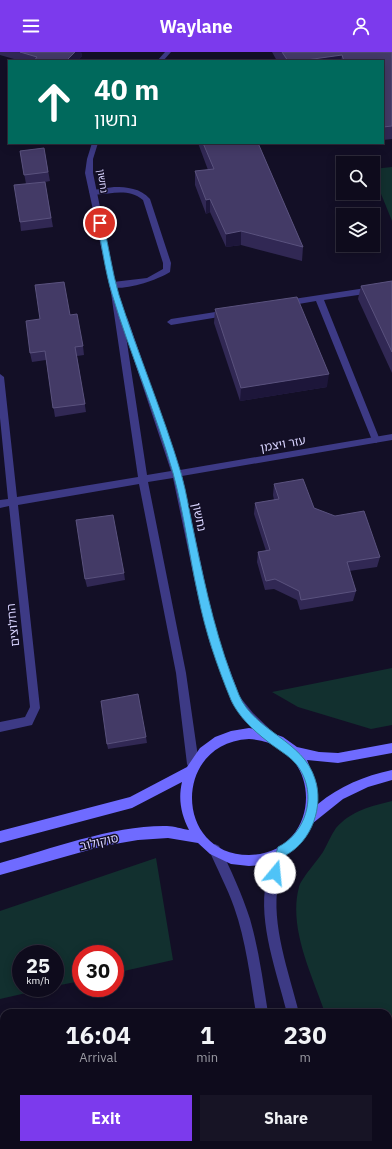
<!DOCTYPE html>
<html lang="en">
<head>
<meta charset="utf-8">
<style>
  :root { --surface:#0e0b1c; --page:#171425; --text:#f1f3f6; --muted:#9b9ba3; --line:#2e2b3b; --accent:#7c3aed }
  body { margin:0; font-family:"IBM Plex Sans","Noto Sans Hebrew",sans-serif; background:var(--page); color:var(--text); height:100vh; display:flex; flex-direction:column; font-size:15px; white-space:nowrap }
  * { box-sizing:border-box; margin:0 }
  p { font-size:13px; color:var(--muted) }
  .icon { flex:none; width:22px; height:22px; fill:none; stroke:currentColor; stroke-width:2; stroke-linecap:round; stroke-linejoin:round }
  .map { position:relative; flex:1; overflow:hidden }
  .details { position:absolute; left:0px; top:957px; width:392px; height:140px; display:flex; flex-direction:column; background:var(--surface); border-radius:12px 12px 0 0; box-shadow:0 2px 10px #0003,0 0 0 1px var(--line) }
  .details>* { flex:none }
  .banner { position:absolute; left:8px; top:8px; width:376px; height:84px; border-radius:0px; box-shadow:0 2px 10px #0003,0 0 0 1px var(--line); background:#00695c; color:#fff; overflow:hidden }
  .controls { position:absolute; left:336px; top:104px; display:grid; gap:8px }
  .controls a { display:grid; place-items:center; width:44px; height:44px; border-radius:0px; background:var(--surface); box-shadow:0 2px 10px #0003,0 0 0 1px var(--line); font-size:20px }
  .speed { position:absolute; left:12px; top:893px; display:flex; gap:8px; font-size:20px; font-weight:700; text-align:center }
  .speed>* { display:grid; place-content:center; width:52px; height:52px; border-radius:50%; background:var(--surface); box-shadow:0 2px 10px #0003,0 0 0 1px var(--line); line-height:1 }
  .speed small { font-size:10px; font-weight:400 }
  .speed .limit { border:6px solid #d22; background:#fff; color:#111 }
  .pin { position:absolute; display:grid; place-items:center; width:34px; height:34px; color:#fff; margin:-17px; border:2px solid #fff; border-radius:50%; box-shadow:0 1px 4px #0007 }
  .me { position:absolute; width:44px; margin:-22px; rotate:17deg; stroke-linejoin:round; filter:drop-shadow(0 0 3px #0008) }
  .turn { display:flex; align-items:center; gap:14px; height:84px; padding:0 20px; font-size:18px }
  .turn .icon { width:52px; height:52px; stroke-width:2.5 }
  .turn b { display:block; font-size:28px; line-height:34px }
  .eta { display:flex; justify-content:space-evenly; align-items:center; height:68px; text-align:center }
  .eta b { font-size:24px; font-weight:700; line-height:28px }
  .cta { display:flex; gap:8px; margin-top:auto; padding:8px 20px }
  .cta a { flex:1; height:46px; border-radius:0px; background:var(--accent); color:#fff; font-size:16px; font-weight:700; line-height:46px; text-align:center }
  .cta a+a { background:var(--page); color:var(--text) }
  header { display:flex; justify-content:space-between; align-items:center; height:52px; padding:0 20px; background:var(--accent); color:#fff; font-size:18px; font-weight:700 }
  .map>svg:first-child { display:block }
</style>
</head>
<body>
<header><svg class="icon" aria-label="menu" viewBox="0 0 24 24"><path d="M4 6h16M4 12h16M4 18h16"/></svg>Waylane<svg class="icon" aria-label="person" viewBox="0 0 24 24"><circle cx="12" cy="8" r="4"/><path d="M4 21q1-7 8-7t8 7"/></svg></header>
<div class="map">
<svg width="392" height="1097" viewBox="0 0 392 1097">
  <rect width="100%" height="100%" fill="#130f26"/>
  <!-- green -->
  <g fill="#12302f">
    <polygon points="392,115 392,169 373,122 373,117"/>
    <polygon points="392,616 392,673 371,677 298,655 272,640"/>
    <path d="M392 749V1097H361L360 1093H388V961H325C312 923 288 876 299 835 301 827 317 809 323 800 327 793 331 783 336 776 351 759 371 754 392 749Z"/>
    <polygon points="156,806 173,908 115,921 115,902 81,902 81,929 55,934 55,902 21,902 21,936 48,936 0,947 0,859"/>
  </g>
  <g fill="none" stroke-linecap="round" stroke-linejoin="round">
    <!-- service -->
    <g fill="#3d3a85" fill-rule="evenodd">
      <path d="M114 135C127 135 140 136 150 147L171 211 170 220C160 227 118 242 109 233L113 230 147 226 163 217V211L143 148C124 132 99 148 89 140L93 138Z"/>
      <polygon points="392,232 392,238 324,248 380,388 376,391 372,388 316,249 287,254 283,251 287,248"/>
      <polygon points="228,258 232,261 231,263 171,273 167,270 171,267"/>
    </g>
    <!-- minor -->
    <g fill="#3d3a85" fill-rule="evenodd">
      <polygon points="165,0 171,0 163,9 157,9"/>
      <path d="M92 91H98L93 107V121L122 262 127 265 180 418 392 382V388L182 424 208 545 220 592 240 645 253 661 275 682 276 686 275 690 271 691 267 690 245 669 232 651 210 592 198 545 173 426 148 430 186 621 199 712 197 716 193 717 189 716 187 712 176 621 139 432 18 453 40 656 32 673 0 680V670L25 665 30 655 9 454 0 456V448L8 447 0 366V322L4 325 17 445 138 425 111 241 85 121 87 107ZM126 284 171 419 147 423Z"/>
      <path d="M215 792 219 794C231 818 242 842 250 867 259 898 263 930 268 961H256C250 925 246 889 234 855 227 835 217 817 209 798L211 794Z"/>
      <path d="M282 793 286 795 288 799C285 810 280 820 278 831 271 874 289 920 299 961H287C277 921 258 871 266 830 268 818 273 806 278 795Z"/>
      <polygon points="279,1093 293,1093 294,1097 280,1097"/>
      <polygon points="317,1093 331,1093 332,1097 318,1097"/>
    </g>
    <!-- secondary -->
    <path fill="#6f6bff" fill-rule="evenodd" d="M249 676 267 679 283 685 297 695 319 700 338 701 392 691V701L338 711 307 708 317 733 318 752C340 734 364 724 392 718V728L368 735 343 747 313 771 306 784 293 798 277 808 261 813 249 814 231 812 210 802 198 791 168 786 138 788 103 794 0 823V811C51 797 114 773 167 774 174 774 182 777 189 778 181 762 178 747 182 730L132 756 0 791V779L130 745 187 715 200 696 215 685 231 679ZM249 687C326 691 324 802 249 803 174 803 172 691 249 687Z"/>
  </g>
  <!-- wall -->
  <g fill="#312854">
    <polygon points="0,0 81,0 82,4 77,9 21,9 0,3"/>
    <polygon points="272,0 392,0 392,87 383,88 383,9 277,9"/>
    <polygon points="198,91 258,91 303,195 302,209 241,193 226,195 210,160 206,162 195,133 195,119 208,118"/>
    <polygon points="44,96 50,129 45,130 53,175 21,179 20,170 26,132 20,99"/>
    <polygon points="392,229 392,321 358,247 361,234"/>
    <polygon points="215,257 327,335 240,349 214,271"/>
    <polygon points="70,263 83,294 84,303 77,304 86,360 55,365 46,308 32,310 30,301"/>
    <polygon points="274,432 314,456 380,505 377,515 349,519 356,539 353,549 300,558 297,548 274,537 265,538 257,510 258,500 266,499 254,462 255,451 274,448 273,443"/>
    <polygon points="124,521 125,528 87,535 85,527"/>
    <polygon points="146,685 147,691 108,697 107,692"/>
  </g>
  <!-- shaded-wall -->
  <g fill="#1d163a">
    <polygon points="75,0 81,0 82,4 77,9 66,9"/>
    <polygon points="342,3 341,9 299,9"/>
    <polygon points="210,147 210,160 206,162 206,148"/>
    <polygon points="241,179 241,193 226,195 226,182"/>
    <polygon points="329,322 327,335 240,349 241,336"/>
    <polygon points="38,1093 44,1093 44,1097 39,1097"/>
  </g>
  <!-- building -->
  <g fill="#433a66" stroke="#5a527e">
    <polygon points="20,0 75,0 66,9 34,9 37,5"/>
    <polygon points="282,0 392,0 392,74 383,75 383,9 344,9 342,3 299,9 288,9"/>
    <polygon points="203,91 258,91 303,195 241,179 226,182 210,147 206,148 195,119 214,117"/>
    <polygon points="44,96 48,120 24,123 20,99"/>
    <polygon points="45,130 51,166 20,170 14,133"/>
    <polygon points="392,229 392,300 361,234"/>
    <polygon points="64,230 70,263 77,262 83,294 75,295 85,352 53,356 45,299 30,301 26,269 40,267 35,233"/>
    <polygon points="297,245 329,322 241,336 215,257"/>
    <polygon points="303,427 314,456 335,464 364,459 380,505 347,510 356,539 301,548 299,539 275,527 266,529 258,500 270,498 255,451 279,447 274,432"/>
    <polygon points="113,463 124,521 85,527 76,468"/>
    <polygon points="138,642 146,685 107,692 101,649"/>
    <polygon points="4,1030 4,1093 38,1093 39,1097 0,1097 0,1031"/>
  </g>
  <!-- route -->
  <path fill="#4fc3f7" stroke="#337fa1" d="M100 169 103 171C109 195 112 220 119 243 138 302 163 361 181 421 187 442 190 464 195 486 206 539 218 593 239 643 255 680 303 688 315 727 324 754 312 789 286 803L279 825 275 826 271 825 270 821 278 795C302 783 314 753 305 728 297 706 283 702 267 689 254 679 238 664 231 648 217 614 205 579 198 543 189 503 184 461 173 421 156 361 130 302 112 242 105 219 102 194 97 171Z"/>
  <g text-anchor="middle" stroke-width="3" stroke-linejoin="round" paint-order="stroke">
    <!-- far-street labels -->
    <g font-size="10" fill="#d9d4ff" stroke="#130f26">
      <text transform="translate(103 129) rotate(81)" y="4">נחשון</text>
    </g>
    <!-- street labels -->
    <g font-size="12" fill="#d9d4ff" stroke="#130f26">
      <text transform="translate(283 392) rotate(-10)" y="4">עזר ויצמן</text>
      <text transform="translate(199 465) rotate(78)" y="4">נחשון</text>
      <text transform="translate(13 573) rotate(-96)" y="4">החלוצים</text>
      <text transform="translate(99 790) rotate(-13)" y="4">סוקולוב</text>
    </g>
  </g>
</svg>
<div class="controls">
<a><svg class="icon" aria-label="search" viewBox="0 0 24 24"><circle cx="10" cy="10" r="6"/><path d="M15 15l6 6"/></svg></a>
<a><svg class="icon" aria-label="layers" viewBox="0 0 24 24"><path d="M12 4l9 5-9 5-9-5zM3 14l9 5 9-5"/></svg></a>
</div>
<div class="speed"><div>25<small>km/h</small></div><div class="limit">30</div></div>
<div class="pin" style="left:100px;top:171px;background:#d93025"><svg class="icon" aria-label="arrive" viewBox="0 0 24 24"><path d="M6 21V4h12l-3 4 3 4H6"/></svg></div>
<svg class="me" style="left:275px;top:821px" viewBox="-20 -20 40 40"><circle r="19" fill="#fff"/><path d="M0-13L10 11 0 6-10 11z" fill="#4fc3f7"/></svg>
<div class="banner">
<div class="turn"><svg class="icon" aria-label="ahead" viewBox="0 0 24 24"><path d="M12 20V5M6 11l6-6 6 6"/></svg><div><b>40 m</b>נחשון</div></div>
</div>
<section class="details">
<div class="eta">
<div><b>16:04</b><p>Arrival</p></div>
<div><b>1</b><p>min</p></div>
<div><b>230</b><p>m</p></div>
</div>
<div class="cta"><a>Exit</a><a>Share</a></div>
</section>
</div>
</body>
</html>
